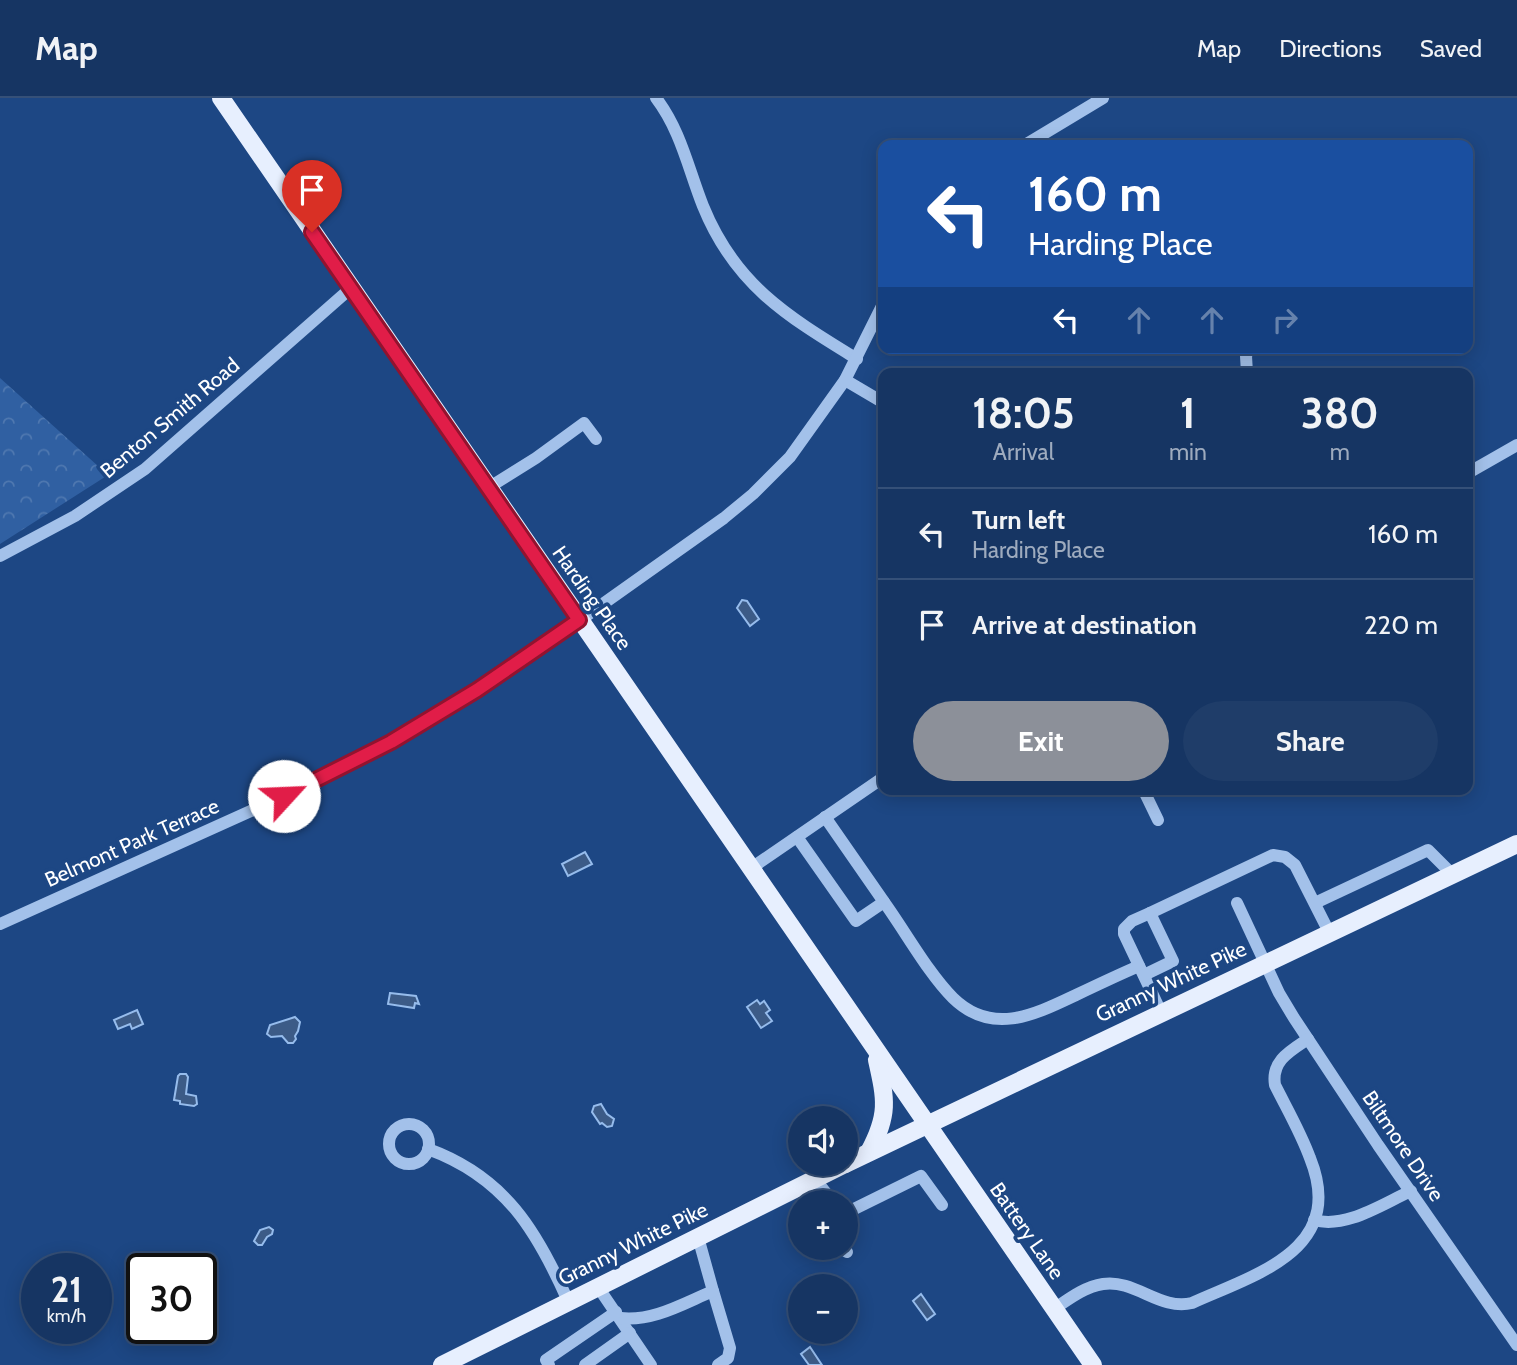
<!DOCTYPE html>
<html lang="en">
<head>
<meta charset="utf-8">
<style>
  :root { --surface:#163563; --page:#1f3d69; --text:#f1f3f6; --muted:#9eabbe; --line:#355078; --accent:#8c9099 }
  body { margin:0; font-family:Cabin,sans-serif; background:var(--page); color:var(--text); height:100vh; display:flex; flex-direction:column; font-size:26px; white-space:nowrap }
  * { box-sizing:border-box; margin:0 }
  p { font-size:23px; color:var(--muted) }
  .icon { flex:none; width:38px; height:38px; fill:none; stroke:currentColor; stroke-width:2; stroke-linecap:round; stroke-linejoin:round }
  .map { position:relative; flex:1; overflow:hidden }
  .side { position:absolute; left:878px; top:270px; width:595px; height:427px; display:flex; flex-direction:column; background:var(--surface); border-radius:14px; box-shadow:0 4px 18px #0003,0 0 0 2px var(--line) }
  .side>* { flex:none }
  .guide { position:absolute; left:878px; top:42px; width:595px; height:214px; border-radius:14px; box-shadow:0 4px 18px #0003,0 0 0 2px var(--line); background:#1a4fa0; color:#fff; overflow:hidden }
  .tools { position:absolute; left:788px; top:1008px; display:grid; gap:14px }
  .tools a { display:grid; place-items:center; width:70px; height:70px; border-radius:50%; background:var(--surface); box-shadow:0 4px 18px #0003,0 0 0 2px var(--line); font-size:35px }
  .speed { position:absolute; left:21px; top:1155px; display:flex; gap:14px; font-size:35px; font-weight:700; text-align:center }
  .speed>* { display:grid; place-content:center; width:91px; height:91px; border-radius:50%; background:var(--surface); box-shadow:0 4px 18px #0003,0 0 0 2px var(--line); line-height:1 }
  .speed small { font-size:18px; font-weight:400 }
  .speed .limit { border:4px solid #111; border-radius:10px; background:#fff; color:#111 }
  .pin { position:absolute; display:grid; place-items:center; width:60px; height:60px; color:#fff; margin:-72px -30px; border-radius:50% 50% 50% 0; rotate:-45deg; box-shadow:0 0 7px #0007 }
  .pin .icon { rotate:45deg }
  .me { position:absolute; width:77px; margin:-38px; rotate:65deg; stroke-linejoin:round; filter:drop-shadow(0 0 5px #0008) }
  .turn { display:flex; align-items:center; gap:24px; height:147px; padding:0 35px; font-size:32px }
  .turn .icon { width:91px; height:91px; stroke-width:2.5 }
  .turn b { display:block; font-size:49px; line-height:60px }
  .lanes { display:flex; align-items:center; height:66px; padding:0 35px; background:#0003; justify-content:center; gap:35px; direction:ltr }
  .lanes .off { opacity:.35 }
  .eta { display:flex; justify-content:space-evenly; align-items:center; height:119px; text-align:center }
  .eta b { font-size:42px; font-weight:800; line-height:49px }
  .button { display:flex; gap:14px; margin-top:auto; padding:14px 35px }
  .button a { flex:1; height:80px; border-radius:42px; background:var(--accent); color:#fff; font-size:28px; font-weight:800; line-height:80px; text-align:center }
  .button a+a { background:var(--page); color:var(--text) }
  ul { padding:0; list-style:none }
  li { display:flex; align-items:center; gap:21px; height:91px; padding:0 35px; border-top:2px solid var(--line) }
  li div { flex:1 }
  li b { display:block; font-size:26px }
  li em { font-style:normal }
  header { display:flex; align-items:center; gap:42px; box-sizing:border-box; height:98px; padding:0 35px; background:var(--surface); border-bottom:2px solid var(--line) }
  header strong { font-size:33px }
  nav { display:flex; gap:38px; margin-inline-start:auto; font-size:24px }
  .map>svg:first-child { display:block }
</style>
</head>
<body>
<header>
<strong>Map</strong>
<nav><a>Map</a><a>Directions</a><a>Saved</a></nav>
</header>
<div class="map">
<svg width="1517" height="1267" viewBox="0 0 1517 1267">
  <defs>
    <pattern id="forest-crowns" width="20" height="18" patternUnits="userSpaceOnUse" patternTransform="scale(1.75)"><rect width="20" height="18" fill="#3060a2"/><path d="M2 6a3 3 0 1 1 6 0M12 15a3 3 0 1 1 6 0" fill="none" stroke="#4f78b0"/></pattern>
  </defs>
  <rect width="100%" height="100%" fill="#1d4784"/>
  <!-- forest -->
  <polygon fill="url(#forest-crowns)" points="0,280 108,377 0,446"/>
  <!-- water -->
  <g fill="#3c5b87" stroke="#96bcec" stroke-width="2">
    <polygon points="742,502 747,503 759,521 750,528 737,510"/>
    <polygon points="585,754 592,766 568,778 562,766"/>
    <polygon points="390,895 416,898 419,906 415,905 414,910 388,906"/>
    <polygon points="757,902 760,906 764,903 770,912 766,915 772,923 761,930 747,909"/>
    <polygon points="137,912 143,926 132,931 130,926 118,931 114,922"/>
    <polygon points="295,919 300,924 298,933 295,938 296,941 293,945 288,945 282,938 271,939 267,936 270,927"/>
    <polygon points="180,976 186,976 188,979 186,996 196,998 197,1006 194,1008 180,1006 180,1003 174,1002 178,978"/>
    <polygon points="601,1006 607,1016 614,1021 612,1028 607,1029 602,1025 600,1026 592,1014 594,1008"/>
    <polygon points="269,1129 273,1132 272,1136 267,1139 262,1147 258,1147 254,1143 260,1132"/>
    <polygon points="921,1196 935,1216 927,1222 913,1203"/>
    <polygon points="810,1249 822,1267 809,1267 801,1256"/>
  </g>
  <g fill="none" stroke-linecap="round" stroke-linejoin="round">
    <!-- minor -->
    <g stroke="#a3c1ea" stroke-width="12">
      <path d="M656 0C681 33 688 70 703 108 735 187 787 218 857 261"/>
      <polyline points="1025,47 1103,0"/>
      <polyline points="1247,275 1246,258 1249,250"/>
      <polyline points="845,282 884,305"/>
      <polyline points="1468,375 1517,347"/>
      <polyline points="488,390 536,360 584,325 596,341"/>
      <polyline points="0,458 75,418 145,371 351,190"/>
      <polyline points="1143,691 1158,722"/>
      <polyline points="797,739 856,823 884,804 825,719"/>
      <polyline points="750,771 884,679"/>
      <path d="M884 804C905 833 928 875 953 900 992 938 1034 917 1076 897 1097 887 1118 877 1139 868"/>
      <polyline points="1237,805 1279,895 1294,920 1378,1047 1517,1247"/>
      <polyline points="1315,805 1428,752 1452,776"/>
      <polyline points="1150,815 1132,823 1124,831 1124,836 1161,914"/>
      <polyline points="0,826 284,698 363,660 477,592 562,535 724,420 753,396 790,359 845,282 884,204"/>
      <polyline points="1144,877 1173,863 1150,815 1273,757 1285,759 1295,767 1329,834"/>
      <circle cx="409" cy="1046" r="20"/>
      <path d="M428 1051C505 1079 537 1133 568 1203"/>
      <polyline points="815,1081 833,1104"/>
      <polyline points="799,1089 809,1104"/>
      <polyline points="845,1113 848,1114 921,1078 942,1107"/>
      <path d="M1314 1122C1346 1131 1382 1106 1411 1093"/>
      <polyline points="841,1150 847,1154"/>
      <polyline points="598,1189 651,1267"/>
      <polyline points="713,1193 730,1250 728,1260 718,1267"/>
      <path d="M1054 1211C1069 1201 1084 1189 1103 1186 1135 1181 1160 1213 1192 1205 1256 1176 1347 1152 1310 1060 1301 1035 1287 1011 1275 987 1271 963 1290 953 1308 941"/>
      <path d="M620 1220C653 1224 684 1205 713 1193L698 1139"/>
      <polyline points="549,1267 546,1262 616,1214"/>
      <polyline points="585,1267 630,1235"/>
    </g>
    <!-- major -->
    <g stroke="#e7effe" stroke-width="18">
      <polyline points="221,0 1093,1267"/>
      <path d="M869 1054C889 1017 886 1002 877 962"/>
      <polyline points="845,1066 1517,746"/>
      <polyline points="442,1267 845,1066"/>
    </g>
  </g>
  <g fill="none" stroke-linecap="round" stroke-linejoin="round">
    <!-- route casing -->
    <g stroke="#92132f" stroke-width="18">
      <polyline id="route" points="284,698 391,644 477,592 579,522 312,134"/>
    </g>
    <!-- route -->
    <use href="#route" stroke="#e11d48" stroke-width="12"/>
  </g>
  <g text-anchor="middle" stroke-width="7" stroke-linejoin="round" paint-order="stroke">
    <!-- street labels -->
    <g font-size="21" fill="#fff" stroke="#1d4784">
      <text transform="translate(170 320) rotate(-40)" y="7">Benton Smith Road</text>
      <text transform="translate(592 500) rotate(55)" y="7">Harding Place</text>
      <text transform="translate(132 745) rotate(-24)" y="7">Belmont Park Terrace</text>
      <text transform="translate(1171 884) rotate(-25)" y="7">Granny White Pike</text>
      <text transform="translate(1403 1048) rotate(56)" y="7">Biltmore Drive</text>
      <text transform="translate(1027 1133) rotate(55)" y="7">Battery Lane</text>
      <text transform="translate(633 1146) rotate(-26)" y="7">Granny White Pike</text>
    </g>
  </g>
</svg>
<div class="tools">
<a><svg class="icon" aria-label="sound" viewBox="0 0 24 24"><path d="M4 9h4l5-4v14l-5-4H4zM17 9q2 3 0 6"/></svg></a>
<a>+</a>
<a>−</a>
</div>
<div class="speed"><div>21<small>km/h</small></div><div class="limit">30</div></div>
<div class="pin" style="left:312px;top:134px;background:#d93025"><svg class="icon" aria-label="arrive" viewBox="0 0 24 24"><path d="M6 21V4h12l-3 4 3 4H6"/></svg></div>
<svg class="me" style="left:284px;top:698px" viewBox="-20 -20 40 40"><circle r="19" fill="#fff"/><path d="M0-13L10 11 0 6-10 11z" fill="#e11d48"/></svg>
<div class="guide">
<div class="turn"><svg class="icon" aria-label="left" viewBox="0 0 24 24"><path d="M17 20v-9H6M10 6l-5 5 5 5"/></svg><div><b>160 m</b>Harding Place</div></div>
<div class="lanes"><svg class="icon" aria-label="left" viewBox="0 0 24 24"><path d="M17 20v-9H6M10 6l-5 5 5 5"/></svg><svg class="icon off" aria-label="ahead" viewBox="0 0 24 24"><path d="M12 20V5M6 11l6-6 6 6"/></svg><svg class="icon off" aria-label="ahead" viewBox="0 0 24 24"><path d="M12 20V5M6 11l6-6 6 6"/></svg><svg class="icon off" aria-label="right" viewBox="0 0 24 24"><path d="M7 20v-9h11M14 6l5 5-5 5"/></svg></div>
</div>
<section class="side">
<div class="eta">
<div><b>18:05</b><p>Arrival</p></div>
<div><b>1</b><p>min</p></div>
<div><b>380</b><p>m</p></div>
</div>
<ul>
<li><svg class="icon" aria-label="left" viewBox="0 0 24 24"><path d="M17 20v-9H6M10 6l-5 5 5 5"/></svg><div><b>Turn left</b><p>Harding Place</p></div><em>160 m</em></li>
<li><svg class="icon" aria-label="arrive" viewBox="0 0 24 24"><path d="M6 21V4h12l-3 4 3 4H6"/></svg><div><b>Arrive at destination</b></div><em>220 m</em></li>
</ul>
<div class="button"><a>Exit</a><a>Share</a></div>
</section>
</div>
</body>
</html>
